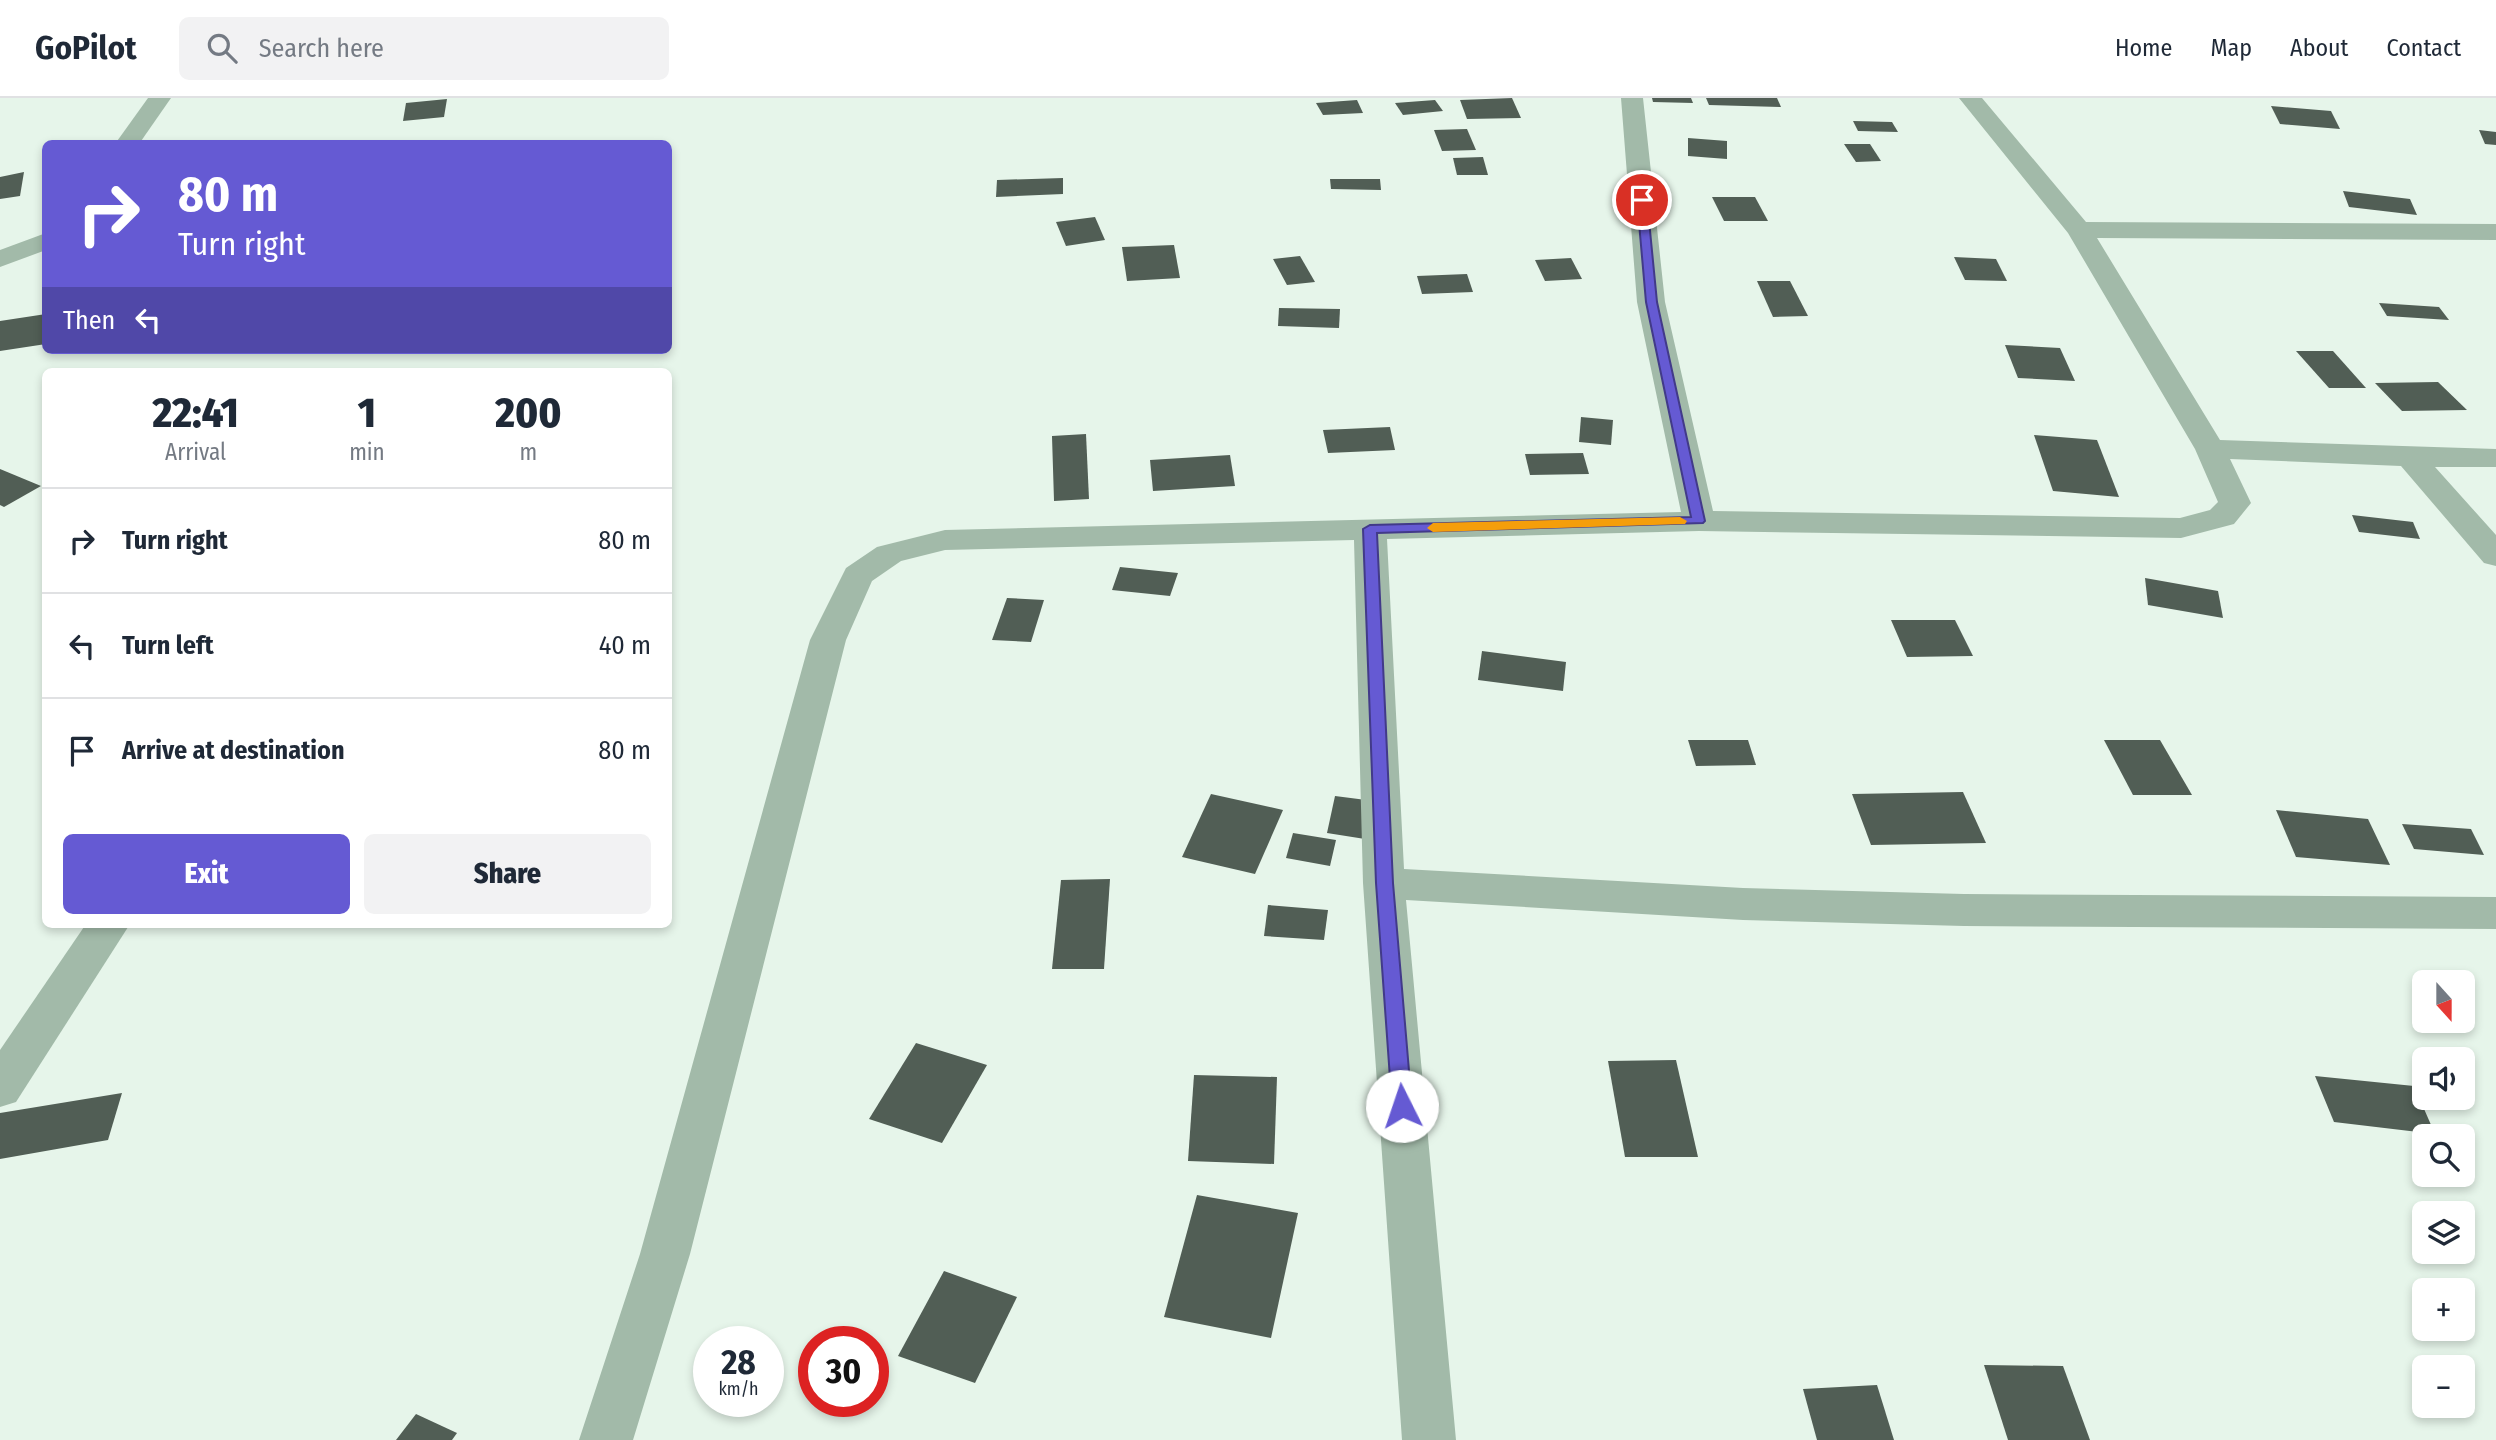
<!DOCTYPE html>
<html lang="en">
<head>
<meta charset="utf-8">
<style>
  :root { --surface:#fff; --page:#f2f2f3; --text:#1f2937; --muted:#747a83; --line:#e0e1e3; --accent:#655ad3 }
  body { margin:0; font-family:"Fira Sans Condensed",sans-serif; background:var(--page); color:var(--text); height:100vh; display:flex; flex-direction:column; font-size:26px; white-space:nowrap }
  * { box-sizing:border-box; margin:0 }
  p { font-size:23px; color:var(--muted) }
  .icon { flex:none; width:38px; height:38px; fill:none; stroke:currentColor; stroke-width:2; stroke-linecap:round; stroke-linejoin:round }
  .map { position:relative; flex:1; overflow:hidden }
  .sheet { position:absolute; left:42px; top:270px; width:630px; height:560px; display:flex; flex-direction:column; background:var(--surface); border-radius:10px; box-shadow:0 4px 10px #0003 }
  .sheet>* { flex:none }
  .guide { position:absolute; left:42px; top:42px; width:630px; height:214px; border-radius:10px; box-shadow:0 4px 10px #0003; background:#655ad3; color:#fff; overflow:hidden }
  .needle { width:46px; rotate:159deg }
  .controls { position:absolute; left:2412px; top:872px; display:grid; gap:14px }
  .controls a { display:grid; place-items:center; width:63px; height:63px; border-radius:10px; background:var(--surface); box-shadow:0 4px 10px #0003; font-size:35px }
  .speed { position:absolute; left:693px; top:1228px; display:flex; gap:14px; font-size:35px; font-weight:700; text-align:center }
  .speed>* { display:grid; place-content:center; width:91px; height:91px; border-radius:50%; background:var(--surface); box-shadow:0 4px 10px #0003; line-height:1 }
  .speed small { font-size:18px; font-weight:400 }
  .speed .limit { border:10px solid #d22; background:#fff; color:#111 }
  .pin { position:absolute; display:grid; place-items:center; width:60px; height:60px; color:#fff; margin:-30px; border:4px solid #fff; border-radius:50%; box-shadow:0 2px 7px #0007 }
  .me { position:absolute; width:77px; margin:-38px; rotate:356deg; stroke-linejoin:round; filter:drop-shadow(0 0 5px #0008) }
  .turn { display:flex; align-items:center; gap:24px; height:147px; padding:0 21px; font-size:32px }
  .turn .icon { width:91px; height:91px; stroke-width:2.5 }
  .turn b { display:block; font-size:49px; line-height:60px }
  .then { display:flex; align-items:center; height:66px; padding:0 21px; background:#0003; gap:14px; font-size:26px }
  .eta { display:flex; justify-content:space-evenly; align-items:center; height:119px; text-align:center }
  .eta b { font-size:42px; font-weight:800; line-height:49px }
  .primary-button { display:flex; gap:14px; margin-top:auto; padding:14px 21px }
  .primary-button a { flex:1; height:80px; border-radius:10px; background:var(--accent); color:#fff; font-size:28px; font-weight:800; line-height:80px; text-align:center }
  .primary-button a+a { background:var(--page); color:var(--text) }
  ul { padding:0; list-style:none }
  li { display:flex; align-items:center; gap:21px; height:105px; padding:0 21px; border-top:2px solid var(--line) }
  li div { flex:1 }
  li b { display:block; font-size:26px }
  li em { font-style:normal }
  header { display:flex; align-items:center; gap:42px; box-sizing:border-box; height:98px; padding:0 35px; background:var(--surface); border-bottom:2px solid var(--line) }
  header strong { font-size:33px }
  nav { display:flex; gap:38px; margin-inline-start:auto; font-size:24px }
  .search { width:490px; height:63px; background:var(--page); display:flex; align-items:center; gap:18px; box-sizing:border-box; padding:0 24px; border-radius:10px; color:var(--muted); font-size:26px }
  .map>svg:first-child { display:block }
</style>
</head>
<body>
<header>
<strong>GoPilot</strong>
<div class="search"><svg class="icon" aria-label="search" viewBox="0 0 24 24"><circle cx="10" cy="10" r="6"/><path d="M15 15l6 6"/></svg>Search here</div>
<nav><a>Home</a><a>Map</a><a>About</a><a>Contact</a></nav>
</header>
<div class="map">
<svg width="2496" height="1342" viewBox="0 0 2496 1342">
  <rect width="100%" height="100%" fill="#e6f5ea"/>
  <!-- building -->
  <g fill="#515e55">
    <polygon points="1512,0 1521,20 1467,21 1460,2"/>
    <polygon points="1652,0 1691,0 1693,5 1653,4"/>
    <polygon points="1706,0 1777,0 1781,9 1709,7"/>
    <polygon points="447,1 444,19 403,23 406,5"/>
    <polygon points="1357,2 1363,15 1323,17 1316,5"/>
    <polygon points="1435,2 1443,13 1403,17 1395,5"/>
    <polygon points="2271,8 2331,13 2340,31 2280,26"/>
    <polygon points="1853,23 1892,24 1898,34 1858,33"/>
    <polygon points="1467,31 1476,52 1442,53 1434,32"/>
    <polygon points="2479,32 2496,34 2496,47 2485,46"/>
    <polygon points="1688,40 1727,43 1727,61 1688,58"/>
    <polygon points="1844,46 1870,46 1881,63 1856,64"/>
    <polygon points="1483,59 1488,77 1457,77 1453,60"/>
    <polygon points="24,74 20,98 0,101 0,79"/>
    <polygon points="1063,80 1063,96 996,99 997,82"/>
    <polygon points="1330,81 1380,81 1381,92 1331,91"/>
    <polygon points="2343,93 2410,101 2417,117 2349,109"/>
    <polygon points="1712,99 1755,99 1768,123 1724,123"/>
    <polygon points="1095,119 1105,142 1066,148 1056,124"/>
    <polygon points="1174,147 1180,180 1127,183 1122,149"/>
    <polygon points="1300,158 1315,184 1287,187 1273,161"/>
    <polygon points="1954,159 1996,161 2007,183 1965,182"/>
    <polygon points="1571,160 1582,181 1545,183 1535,162"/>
    <polygon points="1467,176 1473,194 1422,196 1417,178"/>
    <polygon points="1757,183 1790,183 1808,218 1773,219"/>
    <polygon points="2379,205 2439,209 2449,222 2387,218"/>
    <polygon points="1279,210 1340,211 1339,230 1278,228"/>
    <polygon points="46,216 46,246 0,253 0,223"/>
    <polygon points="2005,247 2060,250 2075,283 2018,280"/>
    <polygon points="2296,253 2333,253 2366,290 2329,290"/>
    <polygon points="2438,284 2467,312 2402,313 2375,285"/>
    <polygon points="1581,319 1613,322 1611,347 1579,344"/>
    <polygon points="1390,329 1395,352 1328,355 1323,332"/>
    <polygon points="1086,336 1089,401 1054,403 1052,338"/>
    <polygon points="2034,337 2097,342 2119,399 2053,393"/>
    <polygon points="1583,355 1589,376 1530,377 1525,356"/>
    <polygon points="1230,357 1235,388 1153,393 1150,362"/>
    <polygon points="0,371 41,388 4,409 0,407"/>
    <polygon points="2352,417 2413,424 2420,441 2359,434"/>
    <polygon points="1120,469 1178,475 1170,498 1112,492"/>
    <polygon points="2145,480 2218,493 2223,520 2148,507"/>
    <polygon points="1007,500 1044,502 1031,544 992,542"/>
    <polygon points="1891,522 1955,522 1973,558 1907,559"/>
    <polygon points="1482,553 1566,564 1563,593 1478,582"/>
    <polygon points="1688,642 1748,642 1756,667 1696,668"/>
    <polygon points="2104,642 2160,642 2192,697 2133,697"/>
    <polygon points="1963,694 1986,745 1871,747 1852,696"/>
    <polygon points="1211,696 1283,712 1255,776 1182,759"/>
    <polygon points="1335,698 1374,703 1365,741 1327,735"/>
    <polygon points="2276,712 2368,721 2390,767 2296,759"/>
    <polygon points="2402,726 2471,731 2484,757 2414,751"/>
    <polygon points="1293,735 1336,742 1330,768 1286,760"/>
    <polygon points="1110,781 1104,871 1052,871 1061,782"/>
    <polygon points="1268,807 1328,812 1324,842 1264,838"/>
    <polygon points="916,945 987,967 942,1045 869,1021"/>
    <polygon points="1676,962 1698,1059 1625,1059 1608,963"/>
    <polygon points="1194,977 1277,979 1274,1066 1188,1063"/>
    <polygon points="2315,978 2414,988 2435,1036 2334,1024"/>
    <polygon points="122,995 108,1042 0,1061 0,1015"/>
    <polygon points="1197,1097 1298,1115 1271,1240 1164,1219"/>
    <polygon points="944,1173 1017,1199 975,1285 898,1258"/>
    <polygon points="1984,1267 2063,1268 2090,1342 2008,1342"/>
    <polygon points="1877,1287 1894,1342 1817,1342 1803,1291"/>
    <polygon points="416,1316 457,1335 452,1342 396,1342"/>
  </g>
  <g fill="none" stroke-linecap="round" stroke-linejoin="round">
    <!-- minor -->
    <g fill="#a2baa9" fill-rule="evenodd">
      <polygon points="148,0 171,0 139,46 115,46"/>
      <polygon points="1621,0 1643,0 1665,204 1713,413 2180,420 2210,412 2218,404 2195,351 2068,135 1959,0 1982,0 2086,124 2496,126 2496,142 2097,140 2220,342 2496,351 2496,369 2435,369 2496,437 2496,468 2484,465 2401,368 2230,361 2251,405 2234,426 2181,440 1699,433 1387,441 1404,771 1743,790 1964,796 2496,799 2496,831 1964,828 1743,822 1406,802 1456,1342 1402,1342 1363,785 1354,442 945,452 901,463 872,483 846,542 690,1156 633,1342 579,1342 640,1156 810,542 846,470 877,449 945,432 1681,414 1637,204"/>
      <polygon points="46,135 46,152 0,169 0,152"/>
      <polygon points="86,826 130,826 16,1004 0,1009 0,952"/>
    </g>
  </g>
  <!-- route -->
  <polygon fill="#655ad3" stroke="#423a89" stroke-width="2" points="1642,99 1647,102 1657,204 1705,423 1703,425 1377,435 1393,785 1412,1008 1409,1014 1402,1016 1395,1014 1392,1008 1376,785 1363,431 1370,427 1691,419 1646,204 1637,102"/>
  <!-- slow -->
  <polygon fill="#f59e0b" points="1680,419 1687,423 1685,426 1433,434 1427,430 1433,425"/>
</svg>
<div class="controls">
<a><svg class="needle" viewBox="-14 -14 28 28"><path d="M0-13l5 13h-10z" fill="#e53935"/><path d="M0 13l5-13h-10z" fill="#747a83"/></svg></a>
<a><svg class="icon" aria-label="sound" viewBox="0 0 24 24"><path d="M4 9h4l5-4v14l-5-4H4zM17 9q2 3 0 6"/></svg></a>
<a><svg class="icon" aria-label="search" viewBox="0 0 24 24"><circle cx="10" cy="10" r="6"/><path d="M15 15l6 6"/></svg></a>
<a><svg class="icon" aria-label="layers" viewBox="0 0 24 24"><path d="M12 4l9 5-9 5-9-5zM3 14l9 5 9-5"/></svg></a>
<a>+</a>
<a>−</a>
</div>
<div class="speed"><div>28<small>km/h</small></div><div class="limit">30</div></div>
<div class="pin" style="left:1642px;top:102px;background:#d93025"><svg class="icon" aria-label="arrive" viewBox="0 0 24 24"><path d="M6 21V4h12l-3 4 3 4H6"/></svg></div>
<svg class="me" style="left:1402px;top:1008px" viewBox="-20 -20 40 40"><circle r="19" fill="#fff"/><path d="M0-13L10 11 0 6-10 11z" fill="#655ad3"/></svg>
<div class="guide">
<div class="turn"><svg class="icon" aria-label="right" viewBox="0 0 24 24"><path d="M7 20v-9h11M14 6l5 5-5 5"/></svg><div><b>80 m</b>Turn right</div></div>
<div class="then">Then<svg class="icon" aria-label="left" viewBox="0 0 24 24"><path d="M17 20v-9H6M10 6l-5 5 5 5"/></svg></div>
</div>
<section class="sheet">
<div class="eta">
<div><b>22:41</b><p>Arrival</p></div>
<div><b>1</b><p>min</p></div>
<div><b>200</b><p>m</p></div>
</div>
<ul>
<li><svg class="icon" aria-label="right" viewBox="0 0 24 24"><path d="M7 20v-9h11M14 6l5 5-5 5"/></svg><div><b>Turn right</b></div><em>80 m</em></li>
<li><svg class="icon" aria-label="left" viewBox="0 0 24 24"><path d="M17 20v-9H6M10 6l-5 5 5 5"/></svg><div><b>Turn left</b></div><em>40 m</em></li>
<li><svg class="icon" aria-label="arrive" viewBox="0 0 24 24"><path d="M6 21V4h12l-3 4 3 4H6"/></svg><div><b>Arrive at destination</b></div><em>80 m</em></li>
</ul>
<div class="primary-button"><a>Exit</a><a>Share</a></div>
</section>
</div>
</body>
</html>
